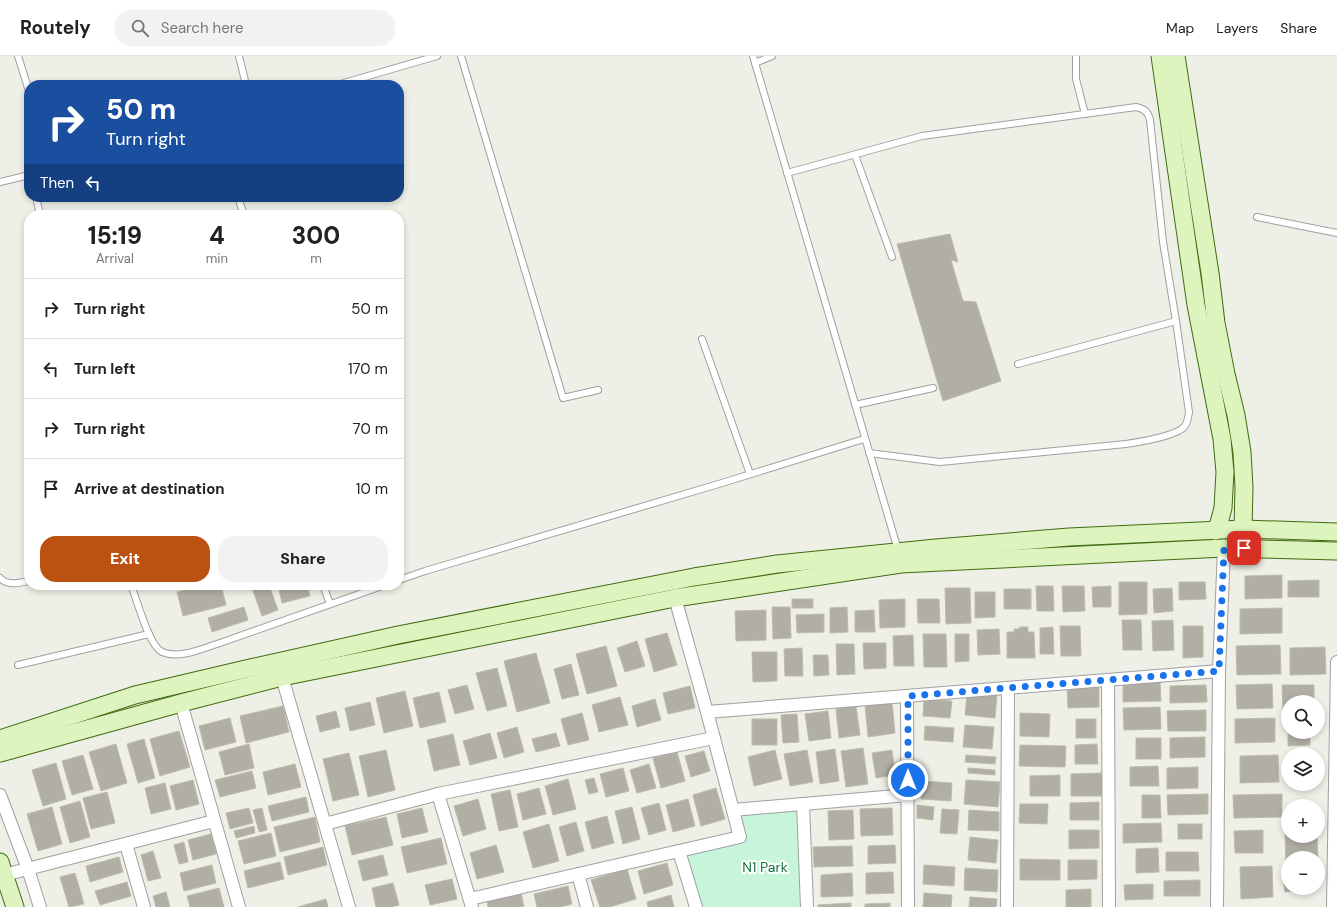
<!DOCTYPE html>
<html lang="en">
<head>
<meta charset="utf-8">
<style>
  :root { --surface:#fff; --page:#f2f2f2; --text:#222; --muted:#767676; --line:#e0e0e0; --accent:#bb5212 }
  body { margin:0; font-family:"DM Sans",sans-serif; background:var(--page); color:var(--text); height:100vh; display:flex; flex-direction:column; font-size:15px; white-space:nowrap }
  * { box-sizing:border-box; margin:0 }
  p { font-size:13px; color:var(--muted) }
  .icon { flex:none; width:22px; height:22px; fill:none; stroke:currentColor; stroke-width:2; stroke-linecap:round; stroke-linejoin:round }
  .map { position:relative; flex:1; overflow:hidden }
  .sheet { position:absolute; left:24px; top:154px; width:380px; height:380px; display:flex; flex-direction:column; background:var(--surface); border-radius:16px; box-shadow:0 2px 6px #0003 }
  .sheet>* { flex:none }
  .banner { position:absolute; left:24px; top:24px; width:380px; height:122px; border-radius:16px; box-shadow:0 2px 6px #0003; background:#1a4fa0; color:#fff; overflow:hidden }
  .tools { position:absolute; left:1281px; top:639px; display:grid; gap:8px }
  .tools a { display:grid; place-items:center; width:44px; height:44px; border-radius:50%; background:var(--surface); box-shadow:0 2px 6px #0003; font-size:20px }
  .pin { position:absolute; display:grid; place-items:center; width:34px; height:34px; color:#fff; margin:-17px; border-radius:8px; box-shadow:0 2px 6px #0006 }
  .me { position:absolute; width:44px; margin:-22px; rotate:0deg; stroke-linejoin:round; filter:drop-shadow(0 0 3px #0008) }
  .turn { display:flex; align-items:center; gap:14px; height:84px; padding:0 16px; font-size:18px }
  .turn .icon { width:52px; height:52px; stroke-width:2.5 }
  .turn b { display:block; font-size:28px; line-height:34px }
  .then { display:flex; align-items:center; height:38px; padding:0 16px; background:#0003; gap:8px; font-size:15px }
  .eta { display:flex; justify-content:space-evenly; align-items:center; height:68px; text-align:center }
  .eta b { font-size:24px; font-weight:800; line-height:28px }
  .action { display:flex; gap:8px; margin-top:auto; padding:8px 16px }
  .action a { flex:1; height:46px; border-radius:16px; background:var(--accent); color:#fff; font-size:16px; font-weight:800; line-height:46px; text-align:center }
  .action a+a { background:var(--page); color:var(--text) }
  ul { padding:0; list-style:none }
  li { display:flex; align-items:center; gap:12px; height:60px; padding:0 16px; border-top:1px solid var(--line) }
  li div { flex:1 }
  li b { display:block; font-size:15px }
  li em { font-style:normal }
  header { display:flex; align-items:center; gap:24px; box-sizing:border-box; height:56px; padding:0 20px; background:var(--surface); border-bottom:1px solid var(--line) }
  header strong { font-size:19px }
  nav { display:flex; gap:22px; margin-inline-start:auto; font-size:14px }
  .search { width:280px; height:36px; background:var(--page); display:flex; align-items:center; gap:10px; box-sizing:border-box; padding:0 14px; border-radius:16px; color:var(--muted); font-size:15px }
  .map>svg:first-child { display:block }
</style>
</head>
<body>
<header>
<strong>Routely</strong>
<div class="search"><svg class="icon" aria-label="search" viewBox="0 0 24 24"><circle cx="10" cy="10" r="6"/><path d="M15 15l6 6"/></svg>Search here</div>
<nav><a>Map</a><a>Layers</a><a>Share</a></nav>
</header>
<div class="map">
<svg width="1337" height="851" viewBox="0 0 1337 851">
  <rect width="100%" height="100%" fill="#eeefe6"/>
  <!-- park -->
  <polygon fill="#c7f5dc" points="803,748 807,851 696,851 679,795 739,781 733,754"/>
  <!-- building -->
  <g fill="#b1aea5" stroke="#bfbba9">
    <polygon points="950,178 958,206 951,204 963,245 976,246 1001,325 943,345 897,188"/>
    <polygon points="1282,519 1282,542 1245,543 1245,520"/>
    <polygon points="1319,524 1319,541 1288,541 1288,525"/>
    <polygon points="1119,526 1147,526 1147,558 1119,559"/>
    <polygon points="1179,526 1205,526 1206,543 1179,544"/>
    <polygon points="207,529 221,529 226,549 183,560 177,536"/>
    <polygon points="251,529 269,529 278,554 262,560"/>
    <polygon points="278,529 307,529 310,540 282,547"/>
    <polygon points="1036,530 1053,530 1054,555 1037,555"/>
    <polygon points="1062,530 1084,530 1085,555 1063,556"/>
    <polygon points="1111,530 1111,551 1093,551 1092,531"/>
    <polygon points="945,532 970,532 971,567 946,568"/>
    <polygon points="1172,532 1173,555 1154,557 1153,533"/>
    <rect x="1004" y="533" width="27" height="20"/>
    <polygon points="975,536 995,536 995,561 975,562"/>
    <rect x="792" y="543" width="21" height="9"/>
    <polygon points="905,543 905,571 880,572 879,544"/>
    <polygon points="917,543 939,543 940,567 918,567"/>
    <polygon points="244,551 248,564 212,576 208,562"/>
    <polygon points="772,551 790,551 791,582 773,583"/>
    <polygon points="847,551 848,576 830,577 830,552"/>
    <polygon points="1282,552 1282,577 1240,578 1240,553"/>
    <polygon points="766,554 766,584 736,585 735,555"/>
    <polygon points="874,554 875,576 855,576 855,555"/>
    <polygon points="824,558 824,576 797,577 796,559"/>
    <polygon points="1122,564 1141,564 1142,594 1123,594"/>
    <polygon points="1173,564 1174,594 1153,595 1152,565"/>
    <polygon points="1060,570 1080,570 1081,600 1061,600"/>
    <polygon points="1183,570 1203,570 1203,601 1183,602"/>
    <polygon points="1019,571 1028,571 1028,576 1034,576 1035,602 1007,602 1007,576 1014,576 1014,573 1020,573"/>
    <polygon points="1053,571 1054,598 1040,598 1040,572"/>
    <polygon points="999,573 1000,598 978,599 977,574"/>
    <polygon points="667,577 677,609 654,616 645,583"/>
    <polygon points="923,578 946,578 947,611 924,611"/>
    <polygon points="955,578 969,578 969,605 955,606"/>
    <polygon points="913,579 914,610 894,610 893,580"/>
    <polygon points="637,585 645,610 625,616 617,592"/>
    <polygon points="863,587 886,587 886,612 864,613"/>
    <polygon points="836,588 854,588 855,618 837,619"/>
    <polygon points="1280,589 1281,618 1237,619 1236,590"/>
    <polygon points="606,590 617,630 587,638 576,598"/>
    <polygon points="1325,591 1326,618 1290,619 1290,592"/>
    <polygon points="802,592 803,620 785,620 784,593"/>
    <polygon points="752,596 777,596 777,625 753,626"/>
    <polygon points="536,597 550,647 517,656 504,605"/>
    <polygon points="813,599 828,599 829,619 814,620"/>
    <polygon points="571,608 579,639 562,643 554,613"/>
    <polygon points="497,612 507,650 487,655 476,617"/>
    <polygon points="1160,626 1161,645 1123,646 1123,627"/>
    <polygon points="1272,628 1273,652 1237,653 1236,629"/>
    <polygon points="467,629 474,653 455,658 448,634"/>
    <polygon points="1206,629 1207,646 1170,647 1170,630"/>
    <polygon points="1282,629 1314,629 1314,646 1288,646 1288,654 1283,654"/>
    <polygon points="690,630 695,652 668,658 663,637"/>
    <polygon points="1067,632 1099,632 1099,651 1068,652"/>
    <polygon points="405,635 413,670 384,677 376,642"/>
    <polygon points="439,636 446,666 420,672 413,642"/>
    <polygon points="967,637 997,639 995,662 965,659"/>
    <polygon points="620,641 628,669 599,676 592,649"/>
    <polygon points="655,643 661,664 637,671 632,650"/>
    <polygon points="924,643 952,645 950,662 923,660"/>
    <polygon points="370,646 375,669 350,675 345,652"/>
    <polygon points="892,646 895,677 868,681 865,649"/>
    <polygon points="283,650 289,676 246,687 240,660"/>
    <polygon points="856,650 860,679 839,682 836,653"/>
    <polygon points="1160,651 1161,673 1124,674 1123,652"/>
    <polygon points="1206,654 1206,675 1168,675 1167,655"/>
    <polygon points="336,655 340,671 320,676 316,660"/>
    <polygon points="828,655 831,682 809,685 805,658"/>
    <polygon points="582,657 589,684 568,689 561,663"/>
    <polygon points="1020,657 1050,658 1049,681 1020,680"/>
    <polygon points="797,658 799,686 783,687 781,659"/>
    <polygon points="230,662 236,686 205,694 199,670"/>
    <polygon points="1275,662 1275,686 1235,687 1235,663"/>
    <rect x="752" y="663" width="25" height="26"/>
    <rect x="1076" y="663" width="20" height="19"/>
    <polygon points="1288,667 1288,676 1310,676 1310,689 1288,690"/>
    <polygon points="965,669 994,671 992,693 963,691"/>
    <polygon points="925,670 954,672 953,686 924,684"/>
    <polygon points="517,671 524,696 504,702 497,677"/>
    <polygon points="179,675 190,711 160,720 150,683"/>
    <polygon points="490,677 497,702 470,709 463,685"/>
    <polygon points="556,677 560,690 536,696 532,683"/>
    <polygon points="453,678 460,709 434,715 427,684"/>
    <polygon points="1205,681 1205,701 1170,702 1170,682"/>
    <rect x="1136" y="682" width="25" height="21"/>
    <polygon points="144,683 155,722 138,727 127,688"/>
    <polygon points="116,688 127,727 101,735 89,696"/>
    <polygon points="249,688 254,712 225,719 219,696"/>
    <polygon points="1097,688 1098,708 1075,708 1075,689"/>
    <polygon points="1020,689 1066,690 1065,711 1019,710"/>
    <polygon points="863,692 868,728 846,731 841,695"/>
    <polygon points="835,693 839,725 820,728 816,696"/>
    <polygon points="386,694 395,734 368,741 359,700"/>
    <polygon points="775,694 782,723 754,730 748,701"/>
    <polygon points="807,694 813,726 790,730 784,698"/>
    <polygon points="892,694 895,719 876,722 872,697"/>
    <polygon points="704,695 710,715 691,721 685,700"/>
    <polygon points="677,696 685,725 661,732 653,702"/>
    <polygon points="349,697 359,739 333,745 323,703"/>
    <polygon points="83,699 93,733 72,739 62,705"/>
    <polygon points="966,699 996,701 995,708 965,706"/>
    <polygon points="1278,699 1279,726 1240,727 1240,700"/>
    <polygon points="56,707 66,743 43,750 32,714"/>
    <polygon points="295,708 301,731 268,739 263,716"/>
    <polygon points="649,708 656,732 637,737 630,714"/>
    <polygon points="1158,710 1159,730 1130,730 1130,711"/>
    <polygon points="1198,711 1198,732 1167,733 1167,712"/>
    <polygon points="623,712 629,735 606,741 600,718"/>
    <polygon points="968,712 995,714 995,719 968,717"/>
    <polygon points="252,715 256,732 220,741 215,724"/>
    <polygon points="1102,717 1102,740 1071,740 1071,718"/>
    <polygon points="1060,719 1060,740 1030,740 1030,720"/>
    <polygon points="594,722 598,736 589,738 585,724"/>
    <polygon points="568,723 576,753 553,759 545,730"/>
    <polygon points="193,724 199,748 176,754 170,730"/>
    <polygon points="966,724 1000,726 998,751 964,748"/>
    <polygon points="922,725 952,727 951,745 921,743"/>
    <polygon points="165,727 171,753 151,758 145,732"/>
    <polygon points="539,732 546,758 523,764 517,738"/>
    <polygon points="716,732 725,763 701,770 693,739"/>
    <polygon points="510,734 518,771 499,775 491,738"/>
    <polygon points="107,736 115,767 91,773 83,742"/>
    <polygon points="1208,738 1208,758 1168,759 1167,739"/>
    <polygon points="1282,738 1282,761 1234,762 1233,739"/>
    <polygon points="1142,739 1160,739 1161,762 1142,762"/>
    <polygon points="306,741 309,756 272,765 268,750"/>
    <polygon points="478,743 486,773 463,780 454,750"/>
    <polygon points="688,743 695,770 673,776 666,749"/>
    <polygon points="80,745 90,781 70,787 60,751"/>
    <polygon points="1099,746 1099,764 1070,764 1070,747"/>
    <polygon points="659,747 666,774 649,779 641,752"/>
    <polygon points="1020,748 1048,748 1047,768 1019,767"/>
    <polygon points="917,749 934,751 933,764 917,762"/>
    <polygon points="52,751 62,788 38,795 27,758"/>
    <polygon points="632,751 640,783 623,788 615,755"/>
    <polygon points="249,752 253,767 230,773 226,757"/>
    <polygon points="262,752 267,774 259,776 253,754"/>
    <polygon points="422,752 428,776 402,782 397,758"/>
    <polygon points="892,752 893,779 861,780 860,753"/>
    <polygon points="942,753 959,754 957,778 940,777"/>
    <polygon points="853,754 854,783 829,784 828,755"/>
    <polygon points="969,754 999,756 999,775 968,774"/>
    <polygon points="607,760 614,787 592,793 585,766"/>
    <polygon points="315,761 320,786 280,796 274,771"/>
    <polygon points="386,761 393,789 352,799 345,770"/>
    <polygon points="576,766 584,795 567,800 559,771"/>
    <polygon points="1161,767 1162,786 1123,787 1123,768"/>
    <polygon points="549,768 559,805 533,812 523,776"/>
    <rect x="1178" y="768" width="24" height="15"/>
    <polygon points="254,770 255,777 236,782 234,775"/>
    <polygon points="1069,774 1099,774 1099,792 1069,793"/>
    <polygon points="1263,774 1263,797 1235,797 1234,775"/>
    <polygon points="271,777 276,800 244,808 238,785"/>
    <polygon points="211,778 216,798 193,804 188,784"/>
    <polygon points="1285,779 1317,780 1318,802 1288,802 1288,807 1286,807"/>
    <polygon points="970,781 998,784 996,807 968,804"/>
    <polygon points="441,782 447,808 407,817 401,791"/>
    <polygon points="184,786 188,806 179,808 174,789"/>
    <polygon points="496,789 504,816 477,823 470,797"/>
    <polygon points="895,789 896,807 868,808 868,790"/>
    <polygon points="852,790 853,810 814,811 813,791"/>
    <polygon points="323,791 327,809 288,819 284,801"/>
    <polygon points="1158,792 1159,816 1136,817 1136,793"/>
    <polygon points="153,795 161,822 148,825 141,799"/>
    <polygon points="1166,796 1198,796 1199,815 1166,815"/>
    <polygon points="383,799 388,819 363,825 358,805"/>
    <polygon points="119,801 123,816 90,826 86,810"/>
    <polygon points="1020,803 1060,804 1060,824 1020,824"/>
    <polygon points="1068,804 1097,804 1097,823 1068,824"/>
    <polygon points="280,806 284,823 248,832 244,815"/>
    <polygon points="667,807 673,829 644,838 638,815"/>
    <polygon points="212,809 216,827 184,835 180,817"/>
    <polygon points="924,809 955,811 954,830 923,828"/>
    <polygon points="1272,810 1273,841 1241,843 1240,811"/>
    <polygon points="965,812 998,814 997,836 964,834"/>
    <polygon points="627,813 636,843 610,851 600,851 591,824"/>
    <polygon points="893,816 894,837 866,838 866,817"/>
    <polygon points="75,817 84,848 69,851 60,821"/>
    <polygon points="852,817 853,840 821,841 821,819"/>
    <polygon points="1282,817 1288,817 1288,832 1314,832 1285,836"/>
    <polygon points="452,823 457,843 430,849 425,829"/>
    <polygon points="1200,824 1200,840 1164,840 1164,825"/>
    <polygon points="127,826 131,840 100,849 95,835"/>
    <polygon points="393,827 399,849 391,851 376,851 372,832"/>
    <polygon points="1153,828 1153,843 1125,844 1124,829"/>
    <polygon points="568,830 572,848 560,851 537,851 534,838"/>
    <polygon points="219,832 224,851 190,851 187,840"/>
    <polygon points="1091,833 1091,851 1066,851 1066,834"/>
    <polygon points="166,836 170,851 156,851 153,840"/>
    <polygon points="521,837 524,851 488,851 487,845"/>
    <polygon points="924,837 952,839 951,851 923,851"/>
    <polygon points="671,839 674,851 648,851 647,846"/>
    <polygon points="970,841 997,843 996,851 969,851"/>
    <polygon points="326,843 328,851 298,851"/>
    <polygon points="851,847 851,851 818,851 818,849"/>
    <polygon points="890,847 890,851 865,851 865,848"/>
  </g>
  <g fill="none" stroke-linecap="round" stroke-linejoin="round">
    <!-- lane casing -->
    <g stroke="#a0a0a0" stroke-width="8">
      <g id="lane">
        <polyline points="18,0 29,35"/>
        <polyline points="239,0 246,29"/>
        <polyline points="461,0 563,342 598,334"/>
        <polyline points="753,0 898,494"/>
        <polyline points="1076,0 1076,23 1085,58"/>
        <polyline points="755,7 772,0"/>
        <polyline points="337,29 437,0"/>
        <polyline points="855,99 892,201"/>
        <path d="M787 117 922 80 1136 51C1144 53 1148 55 1150 64L1163 186 1176 265 1189 356C1188 361 1188 367 1184 371 1176 380 1139 386 1126 388L940 406 869 397"/>
        <polyline points="0,126 29,119"/>
        <polyline points="36,141 40,159"/>
        <polyline points="238,141 244,159"/>
        <polyline points="1257,161 1337,177"/>
        <polyline points="702,283 750,418"/>
        <polyline points="1018,308 1176,265"/>
        <polyline points="855,349 933,332"/>
        <path d="M0 522C8 530 19 527 29 525"/>
        <polyline points="399,524 425,515 722,427 864,383"/>
        <path d="M131 529C137 544 149 590 162 596 179 603 201 593 217 588L385 529"/>
        <polyline points="323,529 330,548"/>
        <polyline points="18,609 149,578"/>
      </g>
    </g>
    <!-- street casing -->
    <g stroke="#a0a0a0" stroke-width="14">
      <g id="street">
        <polyline points="282,621 349,851"/>
        <polyline points="1108,624 1109,851"/>
        <polyline points="907,640 908,851"/>
        <polyline points="181,647 239,851"/>
        <polyline points="707,656 1219,615"/>
        <polyline points="438,738 472,851"/>
        <polyline points="0,739 28,813 40,851"/>
        <polyline points="803,748 807,851"/>
        <polyline points="733,754 908,739"/>
        <polyline points="325,768 438,738 714,682"/>
        <polyline points="126,788 144,851"/>
        <polyline points="679,795 696,851"/>
        <polyline points="578,818 587,851"/>
        <polyline points="4,819 214,765"/>
        <polyline points="470,843 740,781 707,656 675,542"/>
        <polyline points="1007,851 1008,632"/>
        <polyline points="1217,851 1219,615 1224,492"/>
        <polyline points="1333,851 1337,606"/>
      </g>
    </g>
    <!-- secondary casing -->
    <g stroke="#3f6c0f" stroke-width="19">
      <g id="secondary">
        <polyline points="1160,0 1196,249 1222,383 1225,416 1223,452 1219,467 1215,475"/>
        <polyline points="1176,0 1210,217 1216,267 1226,318 1236,359 1242,396 1244,431 1243,473"/>
        <polyline points="0,683 135,639 250,612 398,579 694,521 777,508 936,492 1069,481 1243,473 1337,476"/>
        <polyline points="0,697 181,647 282,621 675,542 901,508 1224,492 1337,495"/>
        <polyline points="0,806 15,851"/>
      </g>
    </g>
    <!-- lane -->
    <use href="#lane" stroke="#fff" stroke-width="6"/>
    <!-- street -->
    <use href="#street" stroke="#fff" stroke-width="12"/>
    <!-- secondary -->
    <use href="#secondary" stroke="#ddf4be" stroke-width="17"/>
  </g>
  <g fill="none" stroke-linecap="round" stroke-linejoin="round">
    <!-- route -->
    <polyline stroke="#1a73e8" stroke-width="7" stroke-dasharray="0 12.6" points="908,724 908,640 1219,615 1224,492 1244,492"/>
  </g>
  <g text-anchor="middle" stroke-width="4" stroke-linejoin="round" paint-order="stroke">
    <!-- park labels -->
    <g font-size="14" fill="#157441" stroke="#fff">
      <text x="765" y="816">N1 Park</text>
    </g>
  </g>
</svg>
<div class="tools">
<a><svg class="icon" aria-label="search" viewBox="0 0 24 24"><circle cx="10" cy="10" r="6"/><path d="M15 15l6 6"/></svg></a>
<a><svg class="icon" aria-label="layers" viewBox="0 0 24 24"><path d="M12 4l9 5-9 5-9-5zM3 14l9 5 9-5"/></svg></a>
<a>+</a>
<a>−</a>
</div>
<div class="pin" style="left:1244px;top:492px;background:#d93025"><svg class="icon" aria-label="arrive" viewBox="0 0 24 24"><path d="M6 21V4h12l-3 4 3 4H6"/></svg></div>
<svg class="me" style="left:908px;top:724px" viewBox="-20 -20 40 40"><circle r="17" fill="#1a73e8" stroke="#fff" stroke-width="3"/><path d="M0-11L8 9 0 5-8 9z" fill="#fff"/></svg>
<div class="banner">
<div class="turn"><svg class="icon" aria-label="right" viewBox="0 0 24 24"><path d="M7 20v-9h11M14 6l5 5-5 5"/></svg><div><b>50 m</b>Turn right</div></div>
<div class="then">Then<svg class="icon" aria-label="left" viewBox="0 0 24 24"><path d="M17 20v-9H6M10 6l-5 5 5 5"/></svg></div>
</div>
<section class="sheet">
<div class="eta">
<div><b>15:19</b><p>Arrival</p></div>
<div><b>4</b><p>min</p></div>
<div><b>300</b><p>m</p></div>
</div>
<ul>
<li><svg class="icon" aria-label="right" viewBox="0 0 24 24"><path d="M7 20v-9h11M14 6l5 5-5 5"/></svg><div><b>Turn right</b></div><em>50 m</em></li>
<li><svg class="icon" aria-label="left" viewBox="0 0 24 24"><path d="M17 20v-9H6M10 6l-5 5 5 5"/></svg><div><b>Turn left</b></div><em>170 m</em></li>
<li><svg class="icon" aria-label="right" viewBox="0 0 24 24"><path d="M7 20v-9h11M14 6l5 5-5 5"/></svg><div><b>Turn right</b></div><em>70 m</em></li>
<li><svg class="icon" aria-label="arrive" viewBox="0 0 24 24"><path d="M6 21V4h12l-3 4 3 4H6"/></svg><div><b>Arrive at destination</b></div><em>10 m</em></li>
</ul>
<div class="action"><a>Exit</a><a>Share</a></div>
</section>
</div>
</body>
</html>
